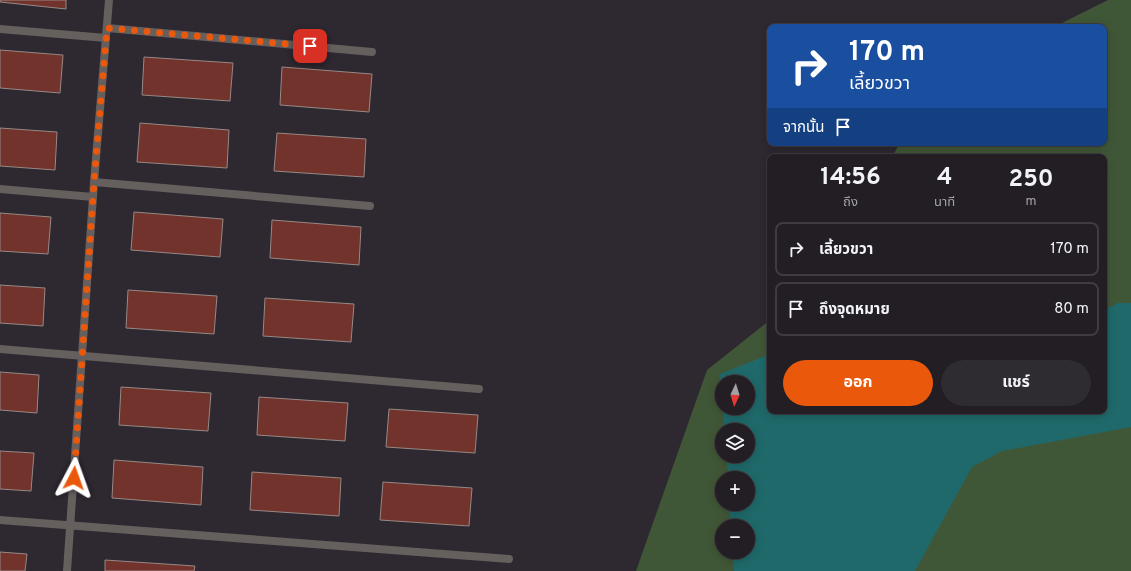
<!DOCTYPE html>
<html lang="th">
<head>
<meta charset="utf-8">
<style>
  :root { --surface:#221e24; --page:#2e2b31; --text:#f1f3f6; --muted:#a2a2a6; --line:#3f3c41; --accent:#ea580c }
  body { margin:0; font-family:Overpass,"Noto Sans Thai",sans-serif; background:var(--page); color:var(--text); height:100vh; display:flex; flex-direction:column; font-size:15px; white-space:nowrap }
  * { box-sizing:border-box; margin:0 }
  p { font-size:13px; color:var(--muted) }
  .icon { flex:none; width:22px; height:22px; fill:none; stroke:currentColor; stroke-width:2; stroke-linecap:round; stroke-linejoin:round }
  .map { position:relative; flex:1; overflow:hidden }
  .drawer { position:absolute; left:767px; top:154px; width:340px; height:260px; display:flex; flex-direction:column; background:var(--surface); border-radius:8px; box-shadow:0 2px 10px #0003,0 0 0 1px var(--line) }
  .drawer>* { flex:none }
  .guide { position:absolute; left:767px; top:24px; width:340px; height:122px; border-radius:8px; box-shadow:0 2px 10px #0003,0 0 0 1px var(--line); background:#1a4fa0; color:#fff; overflow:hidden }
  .needle { width:26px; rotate:184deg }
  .controls { position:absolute; left:715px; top:375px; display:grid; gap:8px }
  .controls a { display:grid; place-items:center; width:40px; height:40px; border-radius:50%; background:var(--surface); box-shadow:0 2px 10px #0003,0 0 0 1px var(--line); font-size:20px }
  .pin { position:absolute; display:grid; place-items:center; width:34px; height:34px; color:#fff; margin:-17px; border-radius:8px; box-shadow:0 2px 6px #0006 }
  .me { position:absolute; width:44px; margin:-22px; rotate:4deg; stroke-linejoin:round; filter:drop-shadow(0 0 3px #0008) }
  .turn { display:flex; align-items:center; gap:14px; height:84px; padding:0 16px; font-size:18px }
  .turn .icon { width:52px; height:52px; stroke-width:2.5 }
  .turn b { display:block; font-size:28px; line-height:34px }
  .then { display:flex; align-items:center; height:38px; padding:0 16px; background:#0003; gap:8px; font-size:15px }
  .eta { display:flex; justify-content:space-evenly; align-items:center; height:68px; text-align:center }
  .eta b { font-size:24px; font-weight:700; line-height:28px }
  .primary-button { display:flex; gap:8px; margin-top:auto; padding:8px 16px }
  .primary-button a { flex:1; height:46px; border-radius:24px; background:var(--accent); color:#fff; font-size:16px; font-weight:700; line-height:46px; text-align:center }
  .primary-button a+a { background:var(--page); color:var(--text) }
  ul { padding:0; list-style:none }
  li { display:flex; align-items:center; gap:12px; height:54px; margin:0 8px 6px; padding:0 8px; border:2px solid var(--line); border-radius:8px }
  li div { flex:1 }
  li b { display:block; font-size:15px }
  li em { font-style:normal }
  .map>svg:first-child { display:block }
</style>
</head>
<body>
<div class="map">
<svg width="1131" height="571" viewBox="0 0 1131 571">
  <rect width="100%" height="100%" fill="#2e2830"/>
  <!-- green -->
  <path fill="#405737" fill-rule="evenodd" d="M1108 0H1131V571H636L707 370 770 320V411H1104V157H892L900 143H1104V27H1054ZM722 382H748V408H722ZM722 430H748V456H722ZM722 478H748V504H722ZM722 526H748V552H722Z"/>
  <!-- water -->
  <polygon fill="#1f696a" points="1118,303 1131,303 1131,427 1002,451 972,467 915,571 734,571 733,552 748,552 748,526 731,526 729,504 748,504 748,478 728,478 726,456 748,456 748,430 724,430 723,408 748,408 748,382 722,382 722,398 720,374 770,354 770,411 1104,411 1104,310"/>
  <!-- building -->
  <g fill="#71332b" stroke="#968986">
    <polygon points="0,0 66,0 66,9 0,2"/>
    <polygon points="0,50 63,55 60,93 0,88"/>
    <polygon points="144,57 233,63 230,101 142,95"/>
    <polygon points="282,67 372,74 369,112 280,105"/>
    <polygon points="140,123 229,130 227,168 137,162"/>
    <polygon points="0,128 57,132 55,170 0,166"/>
    <polygon points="277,133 366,139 364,177 274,171"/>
    <polygon points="134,212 223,219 220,257 131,250"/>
    <polygon points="0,213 51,217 48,254 0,251"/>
    <polygon points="272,220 361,227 359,265 270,258"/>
    <polygon points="0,285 45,288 43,326 0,323"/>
    <polygon points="128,290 217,296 214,334 126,328"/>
    <polygon points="265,298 354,304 351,342 263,336"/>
    <polygon points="0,372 39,375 37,413 0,410"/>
    <polygon points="121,387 211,393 208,431 119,425"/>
    <polygon points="259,397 348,403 345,441 257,435"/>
    <polygon points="389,409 478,415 475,453 386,447"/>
    <polygon points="0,451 34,453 31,491 0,489"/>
    <polygon points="114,460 203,467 201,505 112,498"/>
    <polygon points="252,472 341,478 339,516 250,510"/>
    <polygon points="383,482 472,488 469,526 380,520"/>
    <polygon points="0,552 27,554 25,571 0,571"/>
    <polygon points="105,560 195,566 194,571 105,571"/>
  </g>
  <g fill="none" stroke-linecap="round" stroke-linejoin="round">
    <!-- service -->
    <g stroke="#655f5e" stroke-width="8">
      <polyline points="107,28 372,52"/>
      <polyline points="0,29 106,38"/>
      <polyline points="94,182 370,206"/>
      <polyline points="0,189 93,197"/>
      <polyline points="0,349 479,389"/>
      <polyline points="0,520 509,559"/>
      <polyline points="67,571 94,182 109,0"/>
    </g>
  </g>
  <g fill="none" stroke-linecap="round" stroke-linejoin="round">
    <!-- route -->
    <polyline stroke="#ea580c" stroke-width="7" stroke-dasharray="0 12.6" points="74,478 94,182 107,28 310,46"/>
  </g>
</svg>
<div class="controls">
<a><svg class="needle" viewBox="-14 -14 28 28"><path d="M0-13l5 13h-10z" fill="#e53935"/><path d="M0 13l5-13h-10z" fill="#a2a2a6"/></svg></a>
<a><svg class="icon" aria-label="layers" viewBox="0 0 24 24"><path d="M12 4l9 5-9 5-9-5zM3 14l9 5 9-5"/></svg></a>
<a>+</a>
<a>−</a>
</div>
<div class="pin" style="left:310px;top:46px;background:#d93025"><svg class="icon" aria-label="arrive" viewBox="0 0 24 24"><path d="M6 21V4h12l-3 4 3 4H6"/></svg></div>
<svg class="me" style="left:74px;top:478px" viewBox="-20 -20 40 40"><path d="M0-17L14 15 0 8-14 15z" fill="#ea580c" stroke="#fff" stroke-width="4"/></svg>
<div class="guide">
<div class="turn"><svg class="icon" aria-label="right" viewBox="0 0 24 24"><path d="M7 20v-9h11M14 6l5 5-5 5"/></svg><div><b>170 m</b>เลี้ยวขวา</div></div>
<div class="then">จากนั้น<svg class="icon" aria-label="arrive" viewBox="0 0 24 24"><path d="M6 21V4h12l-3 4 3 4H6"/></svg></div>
</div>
<section class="drawer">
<div class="eta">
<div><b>14:56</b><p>ถึง</p></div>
<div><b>4</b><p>นาที</p></div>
<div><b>250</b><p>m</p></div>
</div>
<ul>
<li><svg class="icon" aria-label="right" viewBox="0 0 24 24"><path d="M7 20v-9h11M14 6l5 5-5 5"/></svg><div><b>เลี้ยวขวา</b></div><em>170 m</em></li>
<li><svg class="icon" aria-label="arrive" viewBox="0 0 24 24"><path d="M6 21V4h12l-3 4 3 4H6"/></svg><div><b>ถึงจุดหมาย</b></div><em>80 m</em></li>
</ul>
<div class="primary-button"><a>ออก</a><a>แชร์</a></div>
</section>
</div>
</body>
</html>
